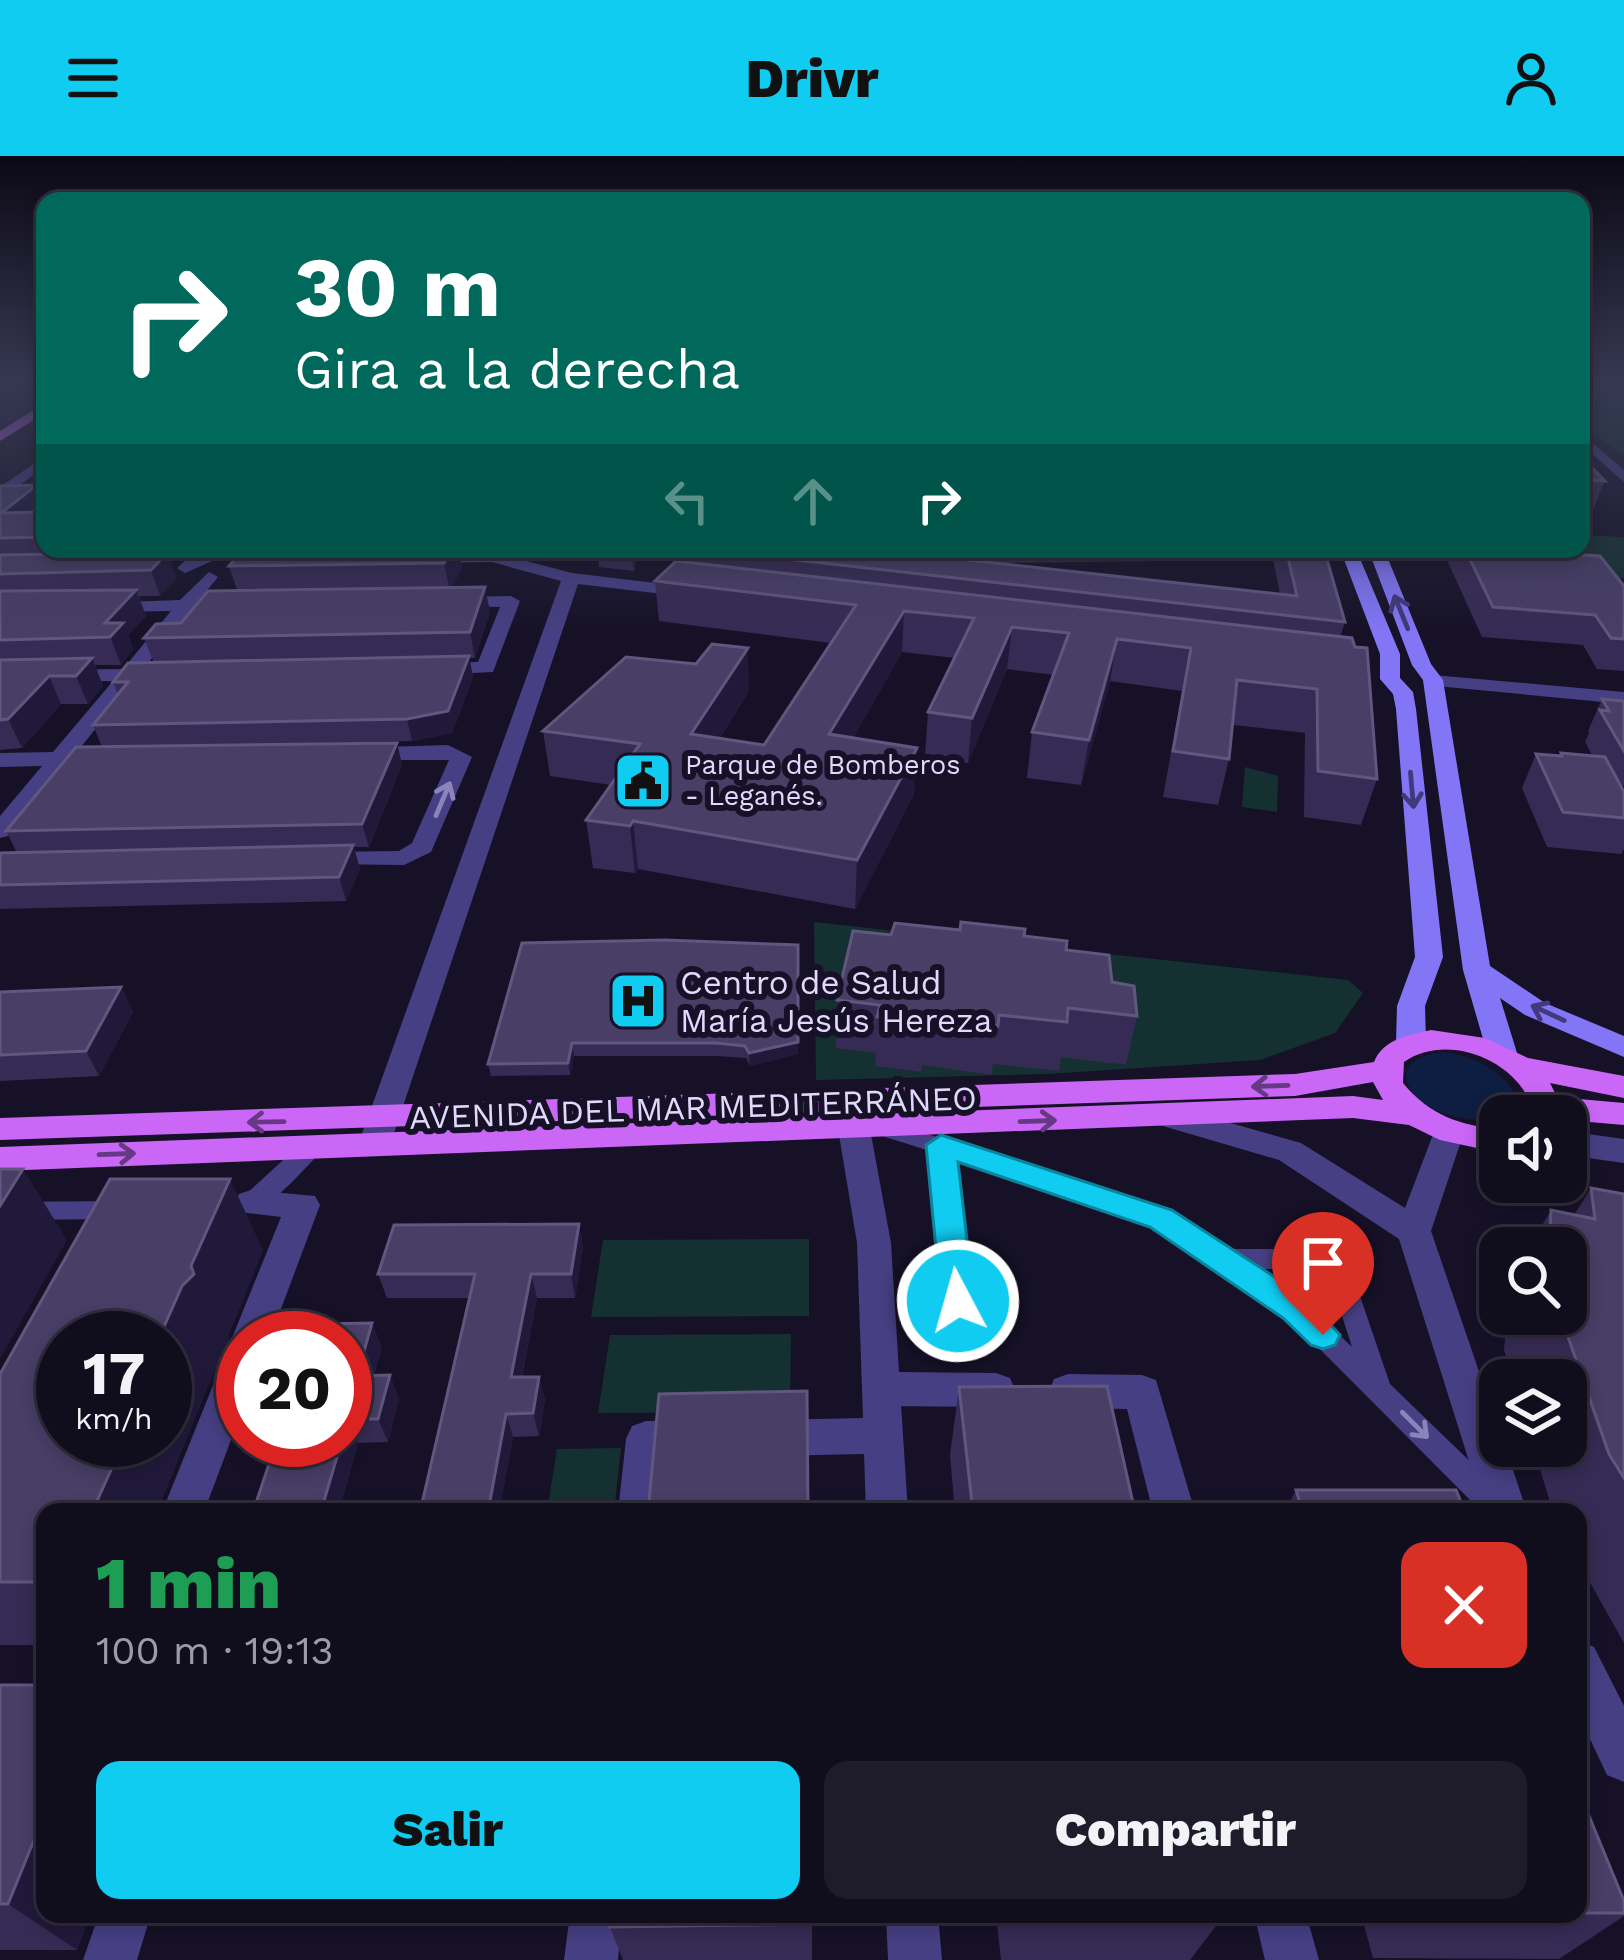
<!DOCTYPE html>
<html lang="es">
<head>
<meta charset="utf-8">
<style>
  :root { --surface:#100d1d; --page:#1e1b2a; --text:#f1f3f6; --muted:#9c9ca4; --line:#302d3b; --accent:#11ccf1 }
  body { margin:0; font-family:"Work Sans",sans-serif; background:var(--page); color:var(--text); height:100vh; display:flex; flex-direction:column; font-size:45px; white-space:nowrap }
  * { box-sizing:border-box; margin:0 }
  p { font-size:39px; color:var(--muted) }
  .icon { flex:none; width:66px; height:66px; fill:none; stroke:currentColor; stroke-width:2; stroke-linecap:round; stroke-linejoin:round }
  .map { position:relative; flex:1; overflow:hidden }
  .sheet { position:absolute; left:36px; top:1347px; width:1551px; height:420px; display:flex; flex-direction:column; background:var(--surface); border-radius:24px; box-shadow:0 6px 18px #0003,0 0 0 3px var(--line) }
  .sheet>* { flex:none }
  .top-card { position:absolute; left:36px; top:36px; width:1554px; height:366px; border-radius:24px; box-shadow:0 6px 18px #0003,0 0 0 3px var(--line); background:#00695c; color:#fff; overflow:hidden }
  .fabs { position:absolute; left:1479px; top:939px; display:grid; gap:24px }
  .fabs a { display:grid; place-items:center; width:108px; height:108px; border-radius:24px; background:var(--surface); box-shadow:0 6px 18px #0003,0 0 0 3px var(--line); font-size:60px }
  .speed { position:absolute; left:36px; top:1155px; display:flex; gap:24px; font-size:60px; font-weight:700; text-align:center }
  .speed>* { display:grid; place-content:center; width:156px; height:156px; border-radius:50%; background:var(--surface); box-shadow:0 6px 18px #0003,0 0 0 3px var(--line); line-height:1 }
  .speed small { font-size:30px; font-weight:400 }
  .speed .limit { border:18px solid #d22; background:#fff; color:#111 }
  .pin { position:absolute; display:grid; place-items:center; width:102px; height:102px; color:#fff; margin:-123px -51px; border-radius:50% 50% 50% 0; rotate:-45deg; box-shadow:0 0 12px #0007 }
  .pin .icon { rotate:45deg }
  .me { position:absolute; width:132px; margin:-66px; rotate:354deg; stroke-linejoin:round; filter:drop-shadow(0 0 9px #0008) }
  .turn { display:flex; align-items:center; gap:42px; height:252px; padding:0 60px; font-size:54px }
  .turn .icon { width:156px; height:156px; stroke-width:2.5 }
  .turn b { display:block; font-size:84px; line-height:102px }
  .lanes { display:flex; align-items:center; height:114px; padding:0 60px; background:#0003; justify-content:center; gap:60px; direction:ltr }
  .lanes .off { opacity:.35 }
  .round { display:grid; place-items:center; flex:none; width:126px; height:126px; border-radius:24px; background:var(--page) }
  .summary { display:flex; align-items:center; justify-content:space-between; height:204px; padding:0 60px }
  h1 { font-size:72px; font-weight:800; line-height:90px; color:#1e9e55 }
  .cta { display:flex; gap:24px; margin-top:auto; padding:24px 60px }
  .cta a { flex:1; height:138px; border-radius:24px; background:var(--accent); color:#111; font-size:48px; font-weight:800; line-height:138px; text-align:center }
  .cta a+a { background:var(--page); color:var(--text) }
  header { display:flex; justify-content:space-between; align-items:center; height:156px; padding:0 60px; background:var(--accent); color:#111; font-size:54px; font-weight:800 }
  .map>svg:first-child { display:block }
</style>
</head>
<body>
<header><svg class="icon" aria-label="menu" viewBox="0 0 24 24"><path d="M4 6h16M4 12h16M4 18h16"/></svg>Drivr<svg class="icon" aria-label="person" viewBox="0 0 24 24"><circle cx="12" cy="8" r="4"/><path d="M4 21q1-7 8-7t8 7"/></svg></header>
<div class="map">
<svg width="1624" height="1804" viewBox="0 0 1624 1804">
  <rect width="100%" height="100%" fill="#161127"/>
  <!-- green -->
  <g fill="#153030" fill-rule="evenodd">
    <polygon points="1581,226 1624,226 1624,300 1581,269"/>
    <polygon points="1581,379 1624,381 1624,422 1538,416 1524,393 1581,393"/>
    <polygon points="1245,611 1278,620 1277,656 1242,651"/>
    <path d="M814 766 1348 824 1363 837 1335 877 1260 904 1048 918 816 924ZM1123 878 1124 909 1059 897 993 908 991 919 878 897Z"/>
    <polygon points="809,1083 809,1160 591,1161 603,1084"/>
    <polygon points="791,1178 790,1256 598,1257 610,1179"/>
    <polygon points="621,1292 614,1356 547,1356 557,1293"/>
  </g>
  <!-- water -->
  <path fill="#0e1e43" d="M1444 896C1473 901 1495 910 1513 934L1509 957C1432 986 1359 903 1444 896Z"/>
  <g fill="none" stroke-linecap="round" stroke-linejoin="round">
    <!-- service -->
    <g fill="#463f83" fill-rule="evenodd">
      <path d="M884 964 1169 1056 1226 1093H1336L1345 1096 1390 1228 1512 1346 1517 1356H1482L1286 1159 1153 1068 954 1003 975 1184 971 1192 962 1195 953 1192 949 1184 930 995 876 978 873 972 876 966ZM1256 1113H1327L1352 1191 1304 1145Z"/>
      <path d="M313 982 321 984 324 990 321 996C298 1018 266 1063 232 1054L228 1048 232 1042 245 1039 305 984Z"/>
      <polygon points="119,1045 127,1048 131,1054 127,1060 119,1063 0,1064 0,1046"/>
    </g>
    <!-- pedestrian -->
    <g fill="#463f83" fill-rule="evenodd">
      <polygon points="854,962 865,965 870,973 891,1087 886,1097 874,1101 862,1097 857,1087 838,973 843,965"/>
      <polygon points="251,1034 315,1040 320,1049 270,1182 243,1182 243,1252 204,1356 162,1356 224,1202 236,1189 232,1182 281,1061 239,1056 234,1047 239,1038"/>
      <polygon points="881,1216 895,1221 900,1233 908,1356 866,1356 864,1298 769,1300 755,1295 749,1282 755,1269 769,1264 863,1262 862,1233 867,1221"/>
      <polygon points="697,1264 711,1269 717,1282 711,1295 665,1301 660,1356 618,1356 626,1283 632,1270 646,1265"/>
      <polygon points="99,1758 151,1758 137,1804 83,1804"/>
      <polygon points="570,1758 622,1758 618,1804 564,1804"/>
      <polygon points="886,1758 938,1758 942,1804 888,1804"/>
    </g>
    <!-- minor -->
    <g fill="#463f83" fill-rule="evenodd">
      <polygon points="1581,277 1624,314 1624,326 1581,288"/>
      <polygon points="45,300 45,311 0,343 0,331"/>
      <polygon points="214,393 281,398 289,403 281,408 219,402 185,417 177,412 190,400"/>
      <polygon points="492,396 572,417 697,432 706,437 697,442 578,428 391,986 386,994 364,994 359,986 561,425 492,406 419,407 411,402 419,397"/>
      <polygon points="209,416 218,421 199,444 241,445 241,453 190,455 144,512 163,514 163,522 134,524 77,596 116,597 116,607 66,609 8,680 0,682 0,660 42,610 0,611 0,597 53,596 113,525 0,527 0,515 123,513 171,455 103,456 97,455 97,447 180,444"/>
      <polygon points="451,441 511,440 520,445 493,516 432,519 422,513 432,507 478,506 500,451 445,450 442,446"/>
      <polygon points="1433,519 1624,536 1624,548 1426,529 1423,525"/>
      <polygon points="448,589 472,601 431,696 404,709 311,708 308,703 311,698 320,696 399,695 412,687 449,604 360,604 349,597 352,592"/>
      <polygon points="1167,949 1301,987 1405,1052 1437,968 1459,968 1464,976 1431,1075 1500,1277 1500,1290 1505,1290 1527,1356 1485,1356 1399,1083 1279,1004 1156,968 1151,960 1156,952"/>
      <polygon points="1566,975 1624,983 1624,1007 1566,999"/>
      <polygon points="874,1073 886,1077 891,1087 899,1216 996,1217 1010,1222 1015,1234 1010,1246 996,1251 881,1250 867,1245 862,1233 857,1087 862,1077"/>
      <polygon points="1068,1218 1142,1219 1156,1224 1195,1356 1153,1356 1127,1253 1068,1252 1054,1247 1049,1235 1054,1223"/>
      <polygon points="1578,1484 1594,1491 1624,1550 1624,1626 1607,1619 1578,1558"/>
      <polygon points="1254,1758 1306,1758 1319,1804 1265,1804"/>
    </g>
    <!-- secondary -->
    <g fill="#8276f7" fill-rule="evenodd">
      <polygon points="1340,393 1356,393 1400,498 1400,522 1413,536 1416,553 1443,801 1425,850 1426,886 1411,896 1396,886 1397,850 1415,801 1396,553 1393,538 1380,523 1380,498"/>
      <polygon points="1368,393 1384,393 1431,508 1443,524 1490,810 1545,847 1624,880 1624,901 1525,859 1500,842 1518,900 1503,910 1488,900 1463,814 1423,524 1412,509"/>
    </g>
    <!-- primary -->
    <g fill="#ca67f6" fill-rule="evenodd">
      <polygon points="45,247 45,257 0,285 0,275"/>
      <path d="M1431 874 1485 882 1528 902 1624 920V942L1550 927 1557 941 1624 947V969L1566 964V960H1527L1526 938C1503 899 1443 879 1404 906L1403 927C1429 959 1461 970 1500 973V997L1440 984 1409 969 1353 962 0 1015V991L1353 940 1383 944 1373 926 1295 940 0 984V962L1295 918 1374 906C1383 883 1409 879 1431 874Z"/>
    </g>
  </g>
  <!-- wall -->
  <g fill="#362b54">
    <polygon points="45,271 45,305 35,278"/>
    <polygon points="1581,300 1605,325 1594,351 1581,350"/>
    <polygon points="0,330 45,351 41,356 45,356 45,393 202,393 180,403 170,403 176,422 160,440 139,440 146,460 128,479 133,493 121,509 95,509 103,530 88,548 61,548 22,592 0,594"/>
    <polygon points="458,393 462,411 452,431 490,456 475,502 469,502 473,521 452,577 412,585 177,590 397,587 402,609 369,691 354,691 360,713 346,745 0,753 0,697 17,697 6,675 102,591 93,569 118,539 113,526 154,507 144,482 181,467 237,434 229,410"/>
    <polygon points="597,393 639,393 634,415 599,411"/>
    <polygon points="693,393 986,406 931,393 1164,393 1161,405 996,407 1280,438 1272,398 1254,393 1324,393 1345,466 1340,481 1377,623 1361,669 1304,661 1305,577 1233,569 1229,603 1218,649 1163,641 1182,535 1110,525 1081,629 1027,622 1032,576 1054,519 1007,513 968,607 925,601 928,556 955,502 902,496 853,582 914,638 855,753 638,713 635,717 593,712 586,664 611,629 550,620 543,575 749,535 720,582 764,589 831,487 659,465 655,425 694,407"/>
    <polygon points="1442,393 1535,393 1537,396 1624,430 1624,515 1597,513 1583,489 1482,481"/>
    <polygon points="1602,543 1624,545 1624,630 1620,629 1624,636 1624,693 1621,698 1547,691 1522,632 1536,598 1560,600 1561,597 1592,599 1585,586 1589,577 1588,575"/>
    <polygon points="891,779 1024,780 1066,794 1112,826 1137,860 1126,909 1061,901 1059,915 993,908 992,919 922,909 921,916 875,910 876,897 836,892 837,844"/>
    <polygon points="522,787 798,898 750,910 746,902 717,900 574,900 570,919 491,920 488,908"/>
    <polygon points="121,831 133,856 99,920 0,925 0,836"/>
    <polygon points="1591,1032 1624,1038 1624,1487 1578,1405 1578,1356 1553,1356 1533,1290 1566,1290 1566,1224 1513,1224 1504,1194 1507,1158 1566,1158 1566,1092 1529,1092 1551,1054 1574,1059"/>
    <polygon points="579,1068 583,1092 575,1142 537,1142 522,1221 539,1221 545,1244 539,1280 513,1281 499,1356 420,1356 470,1142 387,1142 378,1118"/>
    <polygon points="263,1094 228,1180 230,1188 220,1200 159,1350 45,1356 45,1489 0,1489 0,1218"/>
    <polygon points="345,1182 382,1191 374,1219 399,1242 388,1286 358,1287 339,1355 253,1356"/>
    <polygon points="959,1231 1135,1356 955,1356 950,1299"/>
    <polygon points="1296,1334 1465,1356 1285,1356"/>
    <polygon points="0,1529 45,1758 90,1758 77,1794 0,1794"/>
    <polygon points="1578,1633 1624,1745 1624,1760 1559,1803 1373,1802 1361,1758 1578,1758"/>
    <polygon points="812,1758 812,1804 623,1804 610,1771"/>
    <polygon points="996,1758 1221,1758 1222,1762 1190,1804 1001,1804"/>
  </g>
  <!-- shaded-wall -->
  <g fill="#21193a">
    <polygon points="37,329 45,353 11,381 1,357"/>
    <polygon points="177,393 202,393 180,403"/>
    <polygon points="451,393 458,393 462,411 450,436 444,407"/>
    <polygon points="632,393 639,393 634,415"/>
    <polygon points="168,396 176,422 160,440 151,414"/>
    <polygon points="485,431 490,456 475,502 470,476"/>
    <polygon points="136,434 146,460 128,479 133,493 121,509 105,467"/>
    <polygon points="904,455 902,496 829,624 829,578"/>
    <polygon points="1012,471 1007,513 968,607 972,562"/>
    <polygon points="1117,483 1110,525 1081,629 1089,584"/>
    <polygon points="748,492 749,535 694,623 691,578"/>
    <polygon points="469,500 473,521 452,577 412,585 407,563"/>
    <polygon points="92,502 103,530 88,548 76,520"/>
    <polygon points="49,520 61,548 22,592 8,563"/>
    <polygon points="397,587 402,609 369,691 362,668"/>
    <polygon points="917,592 914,638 855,753 857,704"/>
    <polygon points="633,665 638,713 635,717 630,670"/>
    <polygon points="353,689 360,713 346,745 339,721"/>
    <polygon points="798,789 798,898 750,910 749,897"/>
    <polygon points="121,831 133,856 99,920 86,895"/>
    <polygon points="572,887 574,900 570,919 568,907"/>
    <polygon points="23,1013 67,1084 0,1203 0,1050"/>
    <polygon points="230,1023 263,1094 228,1180 230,1188 220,1200 159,1350 163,1356 92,1356 113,1284 165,1284 165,1182 159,1182"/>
    <polygon points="579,1068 583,1092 575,1142 571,1118"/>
    <polygon points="531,1118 537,1142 517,1244 511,1221"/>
    <polygon points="372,1167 382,1191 367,1243 357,1220"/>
    <polygon points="390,1219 399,1242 388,1286 378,1263"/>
    <polygon points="539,1221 545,1244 539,1280 533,1257"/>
    <polygon points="506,1258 513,1281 499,1356 488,1356"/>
    <polygon points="348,1263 358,1287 339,1356 321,1356 342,1284 345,1284"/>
    <polygon points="45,1657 45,1758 90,1758 77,1794 8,1748"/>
  </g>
  <!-- building -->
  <g fill="#483e66" stroke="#60567e" stroke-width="3">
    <polygon points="1581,300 1605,325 1581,324"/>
    <polygon points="37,329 1,357 45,356 45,381 0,382 0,330"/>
    <polygon points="244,393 451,393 444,407 229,410"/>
    <polygon points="699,393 867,393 1297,440 1286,393 1324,393 1345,466"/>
    <polygon points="1465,393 1535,393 1537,396 1600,400 1624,430 1624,483 1611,482 1595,459 1493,451"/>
    <polygon points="168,396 151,414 0,418 0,399"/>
    <polygon points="676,405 1352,482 1355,491 1367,492 1377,623 1318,615 1317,533 1237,524 1229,603 1173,595 1191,492 1117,483 1089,584 1032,576 1069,477 1012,471 972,562 928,556 974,462 904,455 829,578 917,592 857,704 633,665 630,670 586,664 640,588 543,575 626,501 696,508 712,488 748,492 691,578 764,589 856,449 655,425"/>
    <polygon points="485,431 470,476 144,482 156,468 181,467 208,435"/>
    <polygon points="136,434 105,467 123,467 110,481 0,484 0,435"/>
    <polygon points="469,500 448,555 407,563 93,569 128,526 113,526 128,507"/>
    <polygon points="92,502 76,520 49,520 8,563 0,564 0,504"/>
    <polygon points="1602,543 1624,545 1624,595 1600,554 1609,555"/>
    <polygon points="397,587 362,668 6,675 76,591"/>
    <polygon points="1561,597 1605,601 1624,636 1624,662 1563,656 1536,598 1562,600"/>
    <polygon points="353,689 339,721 0,729 0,697"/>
    <polygon points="961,766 1025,773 1024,780 1067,785 1066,794 1109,799 1112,826 1134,830 1137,860 1068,852 1067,866 999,859 998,870 926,860 925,867 877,861 880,849 837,844 853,775 891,779 895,767 960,774"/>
    <polygon points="665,784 798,789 798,886 749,897 745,890 716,887 572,887 568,907 488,908 522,787"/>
    <polygon points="121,831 86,895 0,899 0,836"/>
    <polygon points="0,1013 23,1013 0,1050"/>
    <polygon points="110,1023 230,1023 191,1110 194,1118 182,1130 159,1182 63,1182 63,1284 113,1284 111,1287 120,1294 92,1356 45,1356 45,1426 0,1426 0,1218"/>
    <polygon points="1591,1032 1624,1038 1624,1322 1609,1298 1560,1158 1566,1158 1566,1092 1549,1092 1551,1054 1595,1063"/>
    <polygon points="579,1068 571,1118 531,1118 511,1221 539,1221 533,1257 506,1258 488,1356 420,1356 475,1118 378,1118 394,1069"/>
    <polygon points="372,1167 357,1220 390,1219 378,1263 348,1263 345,1272 345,1182 311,1182 316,1168"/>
    <polygon points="1107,1230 1135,1356 973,1356 959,1231"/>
    <polygon points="807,1235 808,1356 648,1356 659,1238"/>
    <polygon points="277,1284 342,1284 321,1355 361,1356 253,1356"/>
    <polygon points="1296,1334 1456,1334 1465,1356 1303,1356"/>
    <polygon points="0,1529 45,1529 45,1657 8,1748 0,1748"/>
    <polygon points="1578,1633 1624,1745 1624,1757 1578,1757"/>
    <polygon points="611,1758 812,1758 812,1768 610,1771"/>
    <polygon points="1018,1758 1221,1758 1222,1762 1019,1765"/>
  </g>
  <!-- one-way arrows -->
  <defs><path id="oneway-shaft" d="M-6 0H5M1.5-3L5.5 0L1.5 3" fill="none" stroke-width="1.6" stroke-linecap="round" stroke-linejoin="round" transform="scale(3)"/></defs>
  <g stroke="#41397a">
    <use href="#oneway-shaft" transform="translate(1401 456) rotate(-112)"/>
    <use href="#oneway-shaft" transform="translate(1412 634) rotate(85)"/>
    <use href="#oneway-shaft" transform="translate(1548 857) rotate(-155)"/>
  </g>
  <g stroke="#8b84ba">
    <use href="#oneway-shaft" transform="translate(443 643) rotate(-67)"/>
    <use href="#oneway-shaft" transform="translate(1415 1269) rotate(45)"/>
  </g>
  <g stroke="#673884">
    <use href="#oneway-shaft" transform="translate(1270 930) rotate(178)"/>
    <use href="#oneway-shaft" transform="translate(1038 965) rotate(-2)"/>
    <use href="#oneway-shaft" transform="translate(266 966) rotate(179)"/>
    <use href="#oneway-shaft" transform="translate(117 998) rotate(-2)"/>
  </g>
  <!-- sky -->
  <linearGradient id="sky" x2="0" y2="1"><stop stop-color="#0c0915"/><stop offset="0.47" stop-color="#363852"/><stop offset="1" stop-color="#363852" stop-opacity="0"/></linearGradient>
  <rect width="1624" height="478" fill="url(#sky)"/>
  <!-- route -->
  <polygon fill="#11ccf1" stroke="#0b859d" stroke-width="3" points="941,979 1172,1054 1307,1142 1340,1179 1335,1189 1323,1193 1311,1189 1283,1162 1150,1071 958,1006 974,1145 969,1155 958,1159 946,1155 941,1145 926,989"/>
  <!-- icons -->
  <defs>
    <g id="civic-square" transform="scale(3)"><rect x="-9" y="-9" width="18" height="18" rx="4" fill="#11ccf1" stroke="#161127"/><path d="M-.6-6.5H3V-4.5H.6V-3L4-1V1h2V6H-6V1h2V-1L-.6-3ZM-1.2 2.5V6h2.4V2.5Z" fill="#111"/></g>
    <g id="hospital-square" transform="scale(3)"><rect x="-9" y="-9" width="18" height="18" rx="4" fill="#11ccf1" stroke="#161127"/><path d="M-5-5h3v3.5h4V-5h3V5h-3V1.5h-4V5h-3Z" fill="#111"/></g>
  </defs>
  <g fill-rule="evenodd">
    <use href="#civic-square" x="643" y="625"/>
    <use href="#hospital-square" x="638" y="845"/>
  </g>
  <g text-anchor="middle" stroke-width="12" stroke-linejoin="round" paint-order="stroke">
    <!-- far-poi labels -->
    <g font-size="27" fill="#e0d9fd" stroke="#161127" text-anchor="start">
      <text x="685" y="618">Parque de Bomberos<tspan x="685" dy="31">- Leganés.</tspan></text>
    </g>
    <!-- poi labels -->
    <g font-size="33" fill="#e0d9fd" stroke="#161127" text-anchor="start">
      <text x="680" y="838">Centro de Salud<tspan x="680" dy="38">María Jesús Hereza</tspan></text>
    </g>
    <!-- street labels -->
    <g font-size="33" fill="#e0d9fd" stroke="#161127">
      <text transform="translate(693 951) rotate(-2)" y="12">AVENIDA DEL MAR MEDITERRÁNEO</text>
    </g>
  </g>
</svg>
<div class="fabs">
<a><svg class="icon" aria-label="sound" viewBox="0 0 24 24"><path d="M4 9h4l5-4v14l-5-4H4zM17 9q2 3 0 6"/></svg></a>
<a><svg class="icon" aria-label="search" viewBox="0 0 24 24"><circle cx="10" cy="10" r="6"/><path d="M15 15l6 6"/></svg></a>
<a><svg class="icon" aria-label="layers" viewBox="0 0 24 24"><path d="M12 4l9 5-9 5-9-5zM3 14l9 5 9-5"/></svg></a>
</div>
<div class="speed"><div>17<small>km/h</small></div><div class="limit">20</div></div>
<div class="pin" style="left:1323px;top:1179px;background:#d93025"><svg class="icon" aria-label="arrive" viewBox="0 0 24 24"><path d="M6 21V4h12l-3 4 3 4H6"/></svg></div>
<svg class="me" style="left:958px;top:1145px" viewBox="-20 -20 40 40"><circle r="17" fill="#11ccf1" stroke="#fff" stroke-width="3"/><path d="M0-11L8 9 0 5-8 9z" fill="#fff"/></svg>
<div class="top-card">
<div class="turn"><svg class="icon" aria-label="right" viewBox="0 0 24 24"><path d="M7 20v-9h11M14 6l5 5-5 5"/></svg><div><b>30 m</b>Gira a la derecha</div></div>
<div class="lanes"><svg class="icon off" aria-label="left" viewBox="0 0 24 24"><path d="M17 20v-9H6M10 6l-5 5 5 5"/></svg><svg class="icon off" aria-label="ahead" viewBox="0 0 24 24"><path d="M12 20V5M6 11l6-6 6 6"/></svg><svg class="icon" aria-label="right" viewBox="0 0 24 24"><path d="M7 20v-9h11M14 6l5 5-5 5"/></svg></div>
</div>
<section class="sheet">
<div class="summary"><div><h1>1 min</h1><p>100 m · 19:13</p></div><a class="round" style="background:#d93025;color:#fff"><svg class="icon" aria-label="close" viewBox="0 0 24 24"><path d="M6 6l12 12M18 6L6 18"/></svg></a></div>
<div class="cta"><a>Salir</a><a>Compartir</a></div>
</section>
</div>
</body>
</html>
